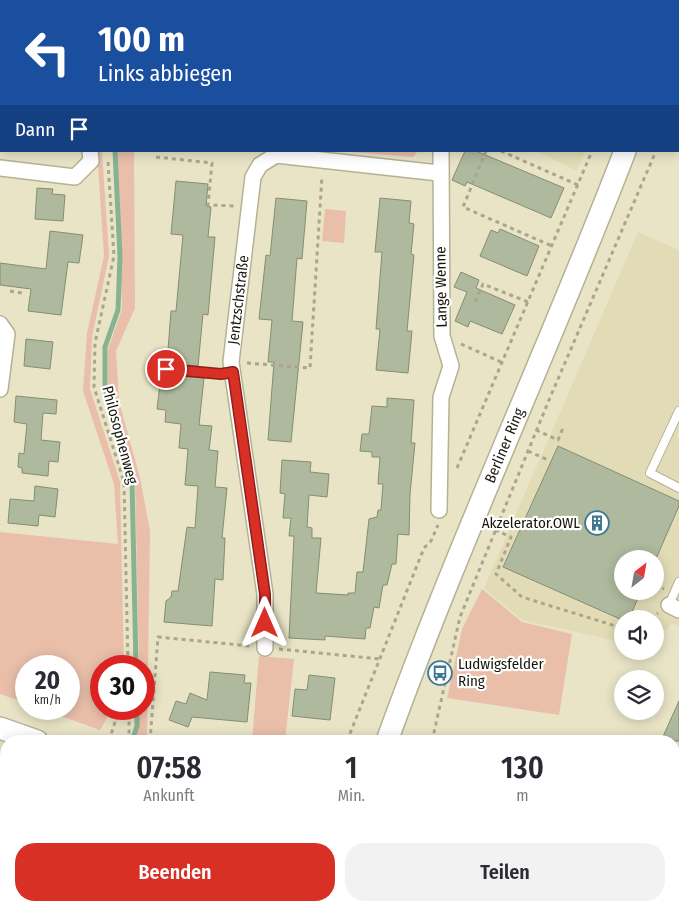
<!DOCTYPE html>
<html lang="de">
<head>
<meta charset="utf-8">
<style>
  :root { --surface:#fff; --page:#f2f2f3; --text:#2b2b33; --muted:#7c7c81; --accent:#d93025 }
  body { margin:0; font-family:"Fira Sans Condensed",sans-serif; background:var(--page); color:var(--text); height:100vh; display:flex; flex-direction:column; font-size:19px; white-space:nowrap }
  * { box-sizing:border-box; margin:0 }
  p { font-size:16px; color:var(--muted) }
  .icon { flex:none; width:28px; height:28px; fill:none; stroke:currentColor; stroke-width:2; stroke-linecap:round; stroke-linejoin:round }
  .map { position:relative; flex:1; overflow:hidden }
  .sheet { position:absolute; left:0px; top:735px; width:680px; height:176px; display:flex; flex-direction:column; background:var(--surface); border-radius:20px 20px 0 0; box-shadow:0 2px 12px #0003 }
  .sheet>* { flex:none }
  .hud { position:absolute; left:0px; top:0px; width:680px; height:152px; box-shadow:0 2px 12px #0003; background:#1a4fa0; color:#fff; overflow:hidden }
  .needle { width:32px; rotate:31deg }
  .controls { position:absolute; left:614px; top:550px; display:grid; gap:10px }
  .controls a { display:grid; place-items:center; width:50px; height:50px; border-radius:50%; background:var(--surface); box-shadow:0 2px 12px #0003; font-size:25px }
  .speed { position:absolute; left:15px; top:655px; display:flex; gap:10px; font-size:25px; font-weight:700; text-align:center }
  .speed>* { display:grid; place-content:center; width:65px; height:65px; border-radius:50%; background:var(--surface); box-shadow:0 2px 12px #0003; line-height:1 }
  .speed small { font-size:12px; font-weight:400 }
  .speed .limit { border:8px solid #d22; background:#fff; color:#111 }
  .pin { position:absolute; display:grid; place-items:center; width:42px; height:42px; color:#fff; margin:-21px; border:2px solid #fff; border-radius:50%; box-shadow:0 1px 5px #0007 }
  .me { position:absolute; width:55px; margin:-28px; rotate:0deg; stroke-linejoin:round; filter:drop-shadow(0 0 4px #0008) }
  .turn { display:flex; align-items:center; gap:18px; height:105px; padding:0 15px; font-size:22px }
  .turn .icon { width:65px; height:65px; stroke-width:2.5 }
  .turn b { display:block; font-size:35px; line-height:42px }
  .then { display:flex; align-items:center; height:48px; padding:0 15px; background:#0003; gap:10px; font-size:19px }
  .eta { display:flex; justify-content:space-evenly; align-items:center; height:85px; text-align:center }
  .eta b { font-size:30px; font-weight:600; line-height:35px }
  .button { display:flex; gap:10px; margin-top:auto; padding:10px 15px }
  .button a { flex:1; height:58px; border-radius:20px; background:var(--accent); color:#fff; font-size:20px; font-weight:600; line-height:58px; text-align:center }
  .button a+a { background:var(--page); color:var(--text) }
  .map>svg:first-child { display:block }
</style>
</head>
<body>
<div class="map">
<svg width="679" height="911" viewBox="0 0 679 911">
  <rect width="100%" height="100%" fill="#e9e4c6"/>
  <!-- built -->
  <g fill="#e2dcb6" fill-rule="evenodd">
    <polygon points="536,151 585,151 577,171"/>
    <path d="M638 232 679 250V431L676 437 679 438V626L672 623 655 643V619H622V642L522 620 484 588ZM622 559H655V591H622Z"/>
    <polygon points="0,794 6,797 6,905 65,905 66,911 0,911"/>
  </g>
  <!-- green -->
  <g fill="#e9bfaa">
    <polygon points="97,151 102,151 109,256 92,337 90,389 120,482 124,666 101,666 101,709 112,709 100,730 41,709 69,709 69,666 26,666 26,703 0,694 0,532 118,544 114,484 83,391 87,333 104,256"/>
    <polygon points="117,151 134,151 135,308 116,351 119,401 140,478 150,531 147,736 137,735 139,709 144,709 144,666 139,666 135,478 108,388 108,349 122,309"/>
    <polygon points="339,151 418,151 413,157"/>
    <polygon points="325,209 346,211 344,243 322,241"/>
    <polygon points="482,589 522,622 572,634 559,715 447,698 462,629"/>
    <polygon points="259,656 294,659 285,741 252,741"/>
    <polygon points="0,751 6,754 6,797 0,794"/>
    <polygon points="65,905 121,905 121,911 66,911"/>
  </g>
  <g fill="none" stroke-linecap="round" stroke-linejoin="round">
    <!-- stream -->
    <g stroke="#88b392" stroke-width="5">
      <polyline points="103,0 104,1"/>
      <polyline points="115,151 120,257 118,310 105,347 105,388 132,479 136,666"/>
      <polyline points="132,741 137,726 137,709"/>
      <polyline points="104,905 105,911"/>
    </g>
  </g>
  <!-- building -->
  <g fill="#aeb99e" stroke="#838e73">
    <polygon points="465,151 476,151 564,188 551,218 467,182 465,186 452,180"/>
    <polygon points="176,181 208,184 206,206 211,207 208,237 215,237 208,315 203,314 198,366 167,363 171,311 176,311 183,235 171,234"/>
    <polygon points="37,188 53,189 52,194 65,195 63,221 35,219"/>
    <polygon points="276,198 307,201 302,259 297,258 292,321 303,322 291,442 268,440 274,362 268,362 272,320 259,319 266,255 270,256"/>
    <polygon points="380,198 411,201 409,223 414,224 411,254 414,255 407,331 412,331 408,373 376,370 380,329 376,329 382,252 375,252"/>
    <polygon points="500,229 539,246 527,276 480,256 491,230 498,233"/>
    <polygon points="50,231 83,235 79,263 68,262 61,315 28,311 31,289 0,285 0,263 46,269"/>
    <polygon points="461,272 479,280 476,288 515,305 502,334 470,321 468,327 455,321 467,292 454,287"/>
    <polygon points="26,339 53,342 50,369 24,366"/>
    <polygon points="166,375 204,378 199,425 212,426 209,450 218,451 215,487 227,488 222,538 225,538 223,580 215,579 212,626 164,622 166,601 171,597 172,591 178,591 187,527 195,528 198,486 185,485 188,449 179,448 181,424 165,422 166,410 157,409 161,376"/>
    <polygon points="16,396 57,400 56,414 43,413 41,440 60,442 58,462 49,461 48,476 22,473 22,468 18,467 19,453 24,454 27,424 14,422"/>
    <polygon points="387,398 414,400 411,443 415,443 410,494 409,535 398,534 396,564 392,564 387,585 383,585 379,608 374,607 370,628 366,628 365,639 325,636 325,640 289,638 294,536 289,536 291,518 283,518 285,494 280,493 282,460 311,462 310,472 329,474 327,497 309,495 307,527 312,528 312,538 321,538 316,593 348,595 348,593 355,593 357,572 363,572 369,519 377,517 378,510 381,510 383,484 378,484 380,457 372,457 372,452 360,451 362,434 369,434 372,406 387,407"/>
    <polygon points="558,446 679,501 679,506 655,561 655,559 622,559 622,591 641,591 629,619 620,619 503,567"/>
    <polygon points="35,486 58,489 55,517 39,515 38,526 8,523 10,499 34,501"/>
    <polygon points="210,672 245,675 244,683 251,683 247,722 192,717 188,727 169,720 176,701 186,704 190,693 207,700"/>
    <polygon points="309,675 335,678 330,720 292,716 295,689 307,690"/>
    <polygon points="679,701 679,741 661,741"/>
  </g>
  <g fill="none" stroke-linecap="round" stroke-linejoin="round">
    <!-- service casing -->
    <g stroke="#b5b194" stroke-width="10">
      <g id="service">
        <polyline points="166,369 221,374 233,372"/>
        <polyline points="679,411 650,473 679,488"/>
        <polyline points="669,605 679,582"/>
      </g>
    </g>
    <!-- minor casing -->
    <g stroke="#b5b194" stroke-width="18">
      <g id="minor">
        <polyline points="75,0 76,1"/>
        <polyline points="665,0 679,1"/>
        <polyline points="445,1 445,0"/>
        <polyline points="0,39 1,40"/>
        <polyline points="0,168 75,177 91,161 90,151"/>
        <polyline points="0,324 7,334 0,389"/>
        <polyline points="439,510 441,397 451,366 442,336 441,151"/>
        <polyline points="669,605 679,610"/>
        <path id="s1" d="M265 648V594L231 362 253 177 260 165 276 155 439 173"/>
      </g>
    </g>
    <!-- secondary casing -->
    <g stroke="#b5b194" stroke-width="24">
      <g id="secondary">
        <polyline points="0,728 37,741"/>
        <path id="s2" d="M387 741C459 541 549 349 625 151"/>
        <polyline points="473,905 489,911"/>
        <polyline points="333,911 334,905"/>
      </g>
    </g>
    <!-- path -->
    <g stroke="#aaa68e" stroke-width="3" stroke-dasharray="4 4" stroke-linecap="butt">
      <polyline points="640,1 641,0"/>
      <polyline points="486,151 463,207 552,246"/>
      <polyline points="501,151 578,185"/>
      <polyline points="156,157 212,163 208,205 236,206"/>
      <polyline points="108,162 114,256 95,343 94,387 124,482 128,666"/>
      <polyline points="10,291 22,293"/>
      <polyline points="475,302 483,284 528,302"/>
      <polyline points="461,344 501,362"/>
      <polyline points="247,363 310,368 322,176"/>
      <polyline points="536,430 558,440 563,428"/>
      <polyline points="528,451 548,460"/>
      <polyline points="457,468 592,151"/>
      <polyline points="495,530 511,537 496,574 522,597 622,628"/>
      <polyline points="655,585 664,589"/>
      <polyline points="651,619 658,613"/>
      <polyline points="279,649 380,659"/>
      <polyline points="109,741 119,709"/>
      <polyline points="126,741 129,734 129,709"/>
      <polyline points="150,741 158,637 250,646"/>
      <polyline points="347,741 424,548 431,541 438,525"/>
      <polyline points="432,741 460,617 549,400 656,151"/>
      <polyline points="0,797 6,800"/>
      <polyline points="59,905 60,911"/>
      <polyline points="291,905 292,911"/>
      <polyline points="360,905 371,906"/>
      <polyline points="412,905 432,911"/>
      <polyline points="542,905 556,911"/>
      <polyline points="369,911 370,907 381,905"/>
    </g>
    <!-- service -->
    <use href="#service" stroke="#fff" stroke-width="8"/>
    <!-- minor -->
    <use href="#minor" stroke="#fff" stroke-width="15"/>
    <!-- secondary -->
    <use href="#secondary" stroke="#fff" stroke-width="21"/>
  </g>
  <g fill="none" stroke-linecap="round" stroke-linejoin="round">
    <!-- route casing -->
    <g stroke="#8d1f18" stroke-width="12">
      <polyline id="route" points="166,369 221,374 233,372 265,594 265,623"/>
    </g>
    <!-- route -->
    <use href="#route" stroke="#d93025" stroke-width="9"/>
  </g>
  <!-- icons -->
  <defs>
    <g id="building-ring" transform="scale(1.25)"><circle r="9.5" fill="#fff" stroke="#3e7790" stroke-width="1.5"/><path d="M-4-6H4V6H1V3H-1V6H-4ZM-2.5-4.3h1.7v1.8h-1.7ZM.8-4.3h1.7v1.8H.8ZM-2.5-1h1.7V.8h-1.7ZM.8-1h1.7V.8H.8Z" fill="#3e7790"/></g>
    <g id="bus-ring" transform="scale(1.25)"><circle r="9.5" fill="#fff" stroke="#3e7790" stroke-width="1.5"/><path d="M-5-6H5V4H4V6H2V4H-2V6H-4V4H-5ZM-3.5-4V0h7V-4ZM-3.5 1.2v1.5H-2V1.2ZM2 1.2v1.5H3.5V1.2Z" fill="#3e7790"/></g>
  </defs>
  <g fill-rule="evenodd">
    <use href="#building-ring" x="597" y="523"/>
    <use href="#bus-ring" x="440" y="673"/>
  </g>
  <g text-anchor="middle" stroke-width="4.5" stroke-linejoin="round" paint-order="stroke">
    <!-- street labels -->
    <g font-size="15" fill="#17160b" stroke="#fff">
      <text transform="translate(441 287) rotate(-91)" y="5">Lange Wenne</text>
      <text dy="5" stroke="none"><textPath href="#s1" startOffset="351">Jentzschstraße</textPath></text>
      <text transform="translate(120 435) rotate(75)" y="5">Philosophenweg</text>
      <text dy="5" stroke="none"><textPath href="#s2" startOffset="318">Berliner Ring</textPath></text>
    </g>
    <!-- poi labels -->
    <g font-size="15" fill="#17160b" stroke="#fff" text-anchor="end">
      <text x="580" y="528">Akzelerator.OWL</text>
      <text x="458" y="669" text-anchor="start">Ludwigsfelder<tspan x="458" dy="17">Ring</tspan></text>
    </g>
  </g>
</svg>
<div class="controls">
<a><svg class="needle" viewBox="-14 -14 28 28"><path d="M0-13l5 13h-10z" fill="#e53935"/><path d="M0 13l5-13h-10z" fill="#7c7c81"/></svg></a>
<a><svg class="icon" aria-label="sound" viewBox="0 0 24 24"><path d="M4 9h4l5-4v14l-5-4H4zM17 9q2 3 0 6"/></svg></a>
<a><svg class="icon" aria-label="layers" viewBox="0 0 24 24"><path d="M12 4l9 5-9 5-9-5zM3 14l9 5 9-5"/></svg></a>
</div>
<div class="speed"><div>20<small>km/h</small></div><div class="limit">30</div></div>
<div class="pin" style="left:166px;top:369px;background:#d93025"><svg class="icon" aria-label="arrive" viewBox="0 0 24 24"><path d="M6 21V4h12l-3 4 3 4H6"/></svg></div>
<svg class="me" style="left:265px;top:623px" viewBox="-20 -20 40 40"><path d="M0-17L14 15 0 8-14 15z" fill="#d93025" stroke="#fff" stroke-width="4"/></svg>
<div class="hud">
<div class="turn"><svg class="icon" aria-label="left" viewBox="0 0 24 24"><path d="M17 20v-9H6M10 6l-5 5 5 5"/></svg><div><b>100 m</b>Links abbiegen</div></div>
<div class="then">Dann<svg class="icon" aria-label="arrive" viewBox="0 0 24 24"><path d="M6 21V4h12l-3 4 3 4H6"/></svg></div>
</div>
<section class="sheet">
<div class="eta">
<div><b>07:58</b><p>Ankunft</p></div>
<div><b>1</b><p>Min.</p></div>
<div><b>130</b><p>m</p></div>
</div>
<div class="button"><a>Beenden</a><a>Teilen</a></div>
</section>
</div>
</body>
</html>
